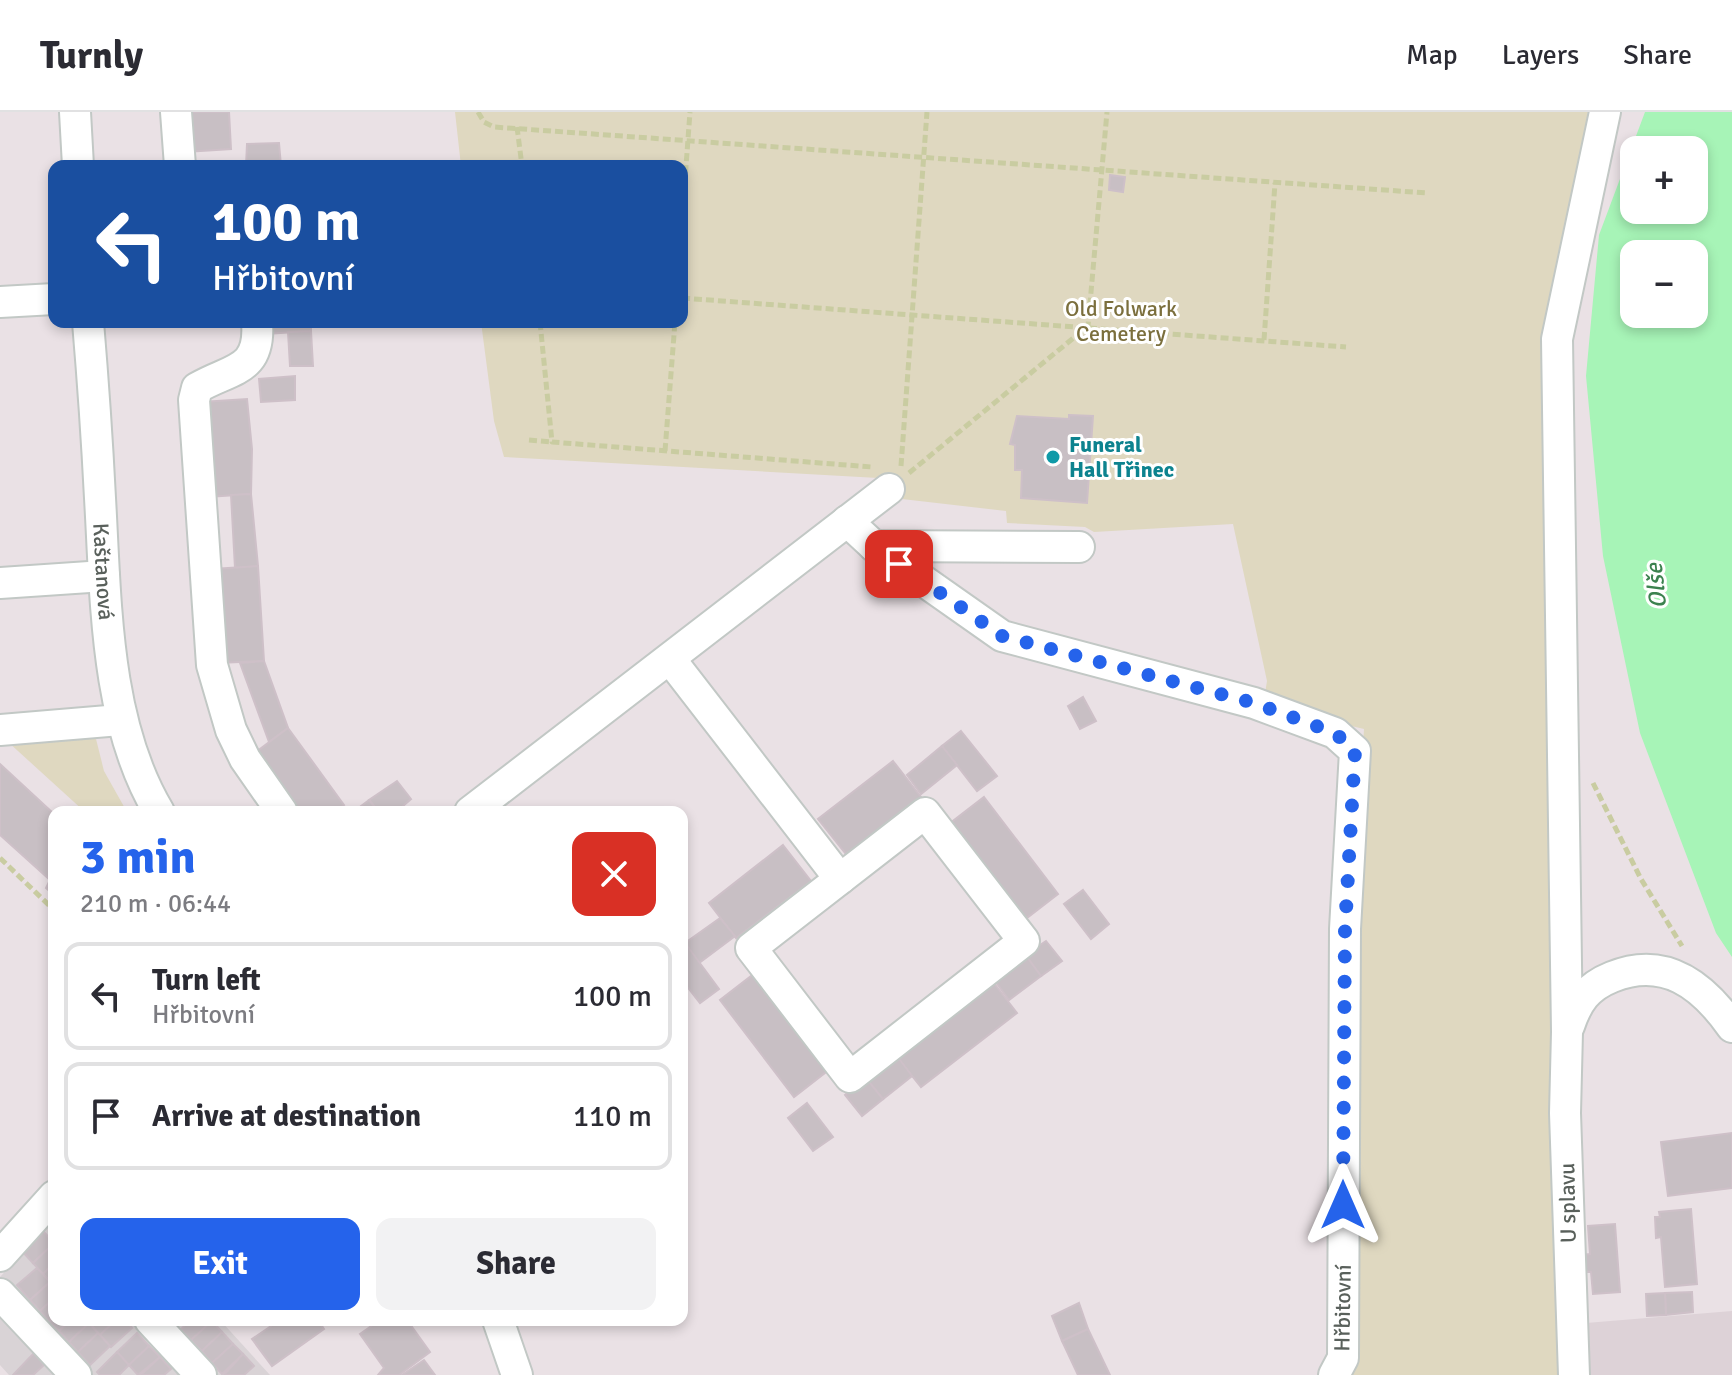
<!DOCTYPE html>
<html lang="en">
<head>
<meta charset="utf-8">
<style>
  :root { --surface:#fff; --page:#f2f2f3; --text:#2b2b33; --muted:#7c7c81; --line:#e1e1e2; --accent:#2563eb }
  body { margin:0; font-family:Signika,sans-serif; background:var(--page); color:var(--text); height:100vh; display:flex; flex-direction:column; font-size:30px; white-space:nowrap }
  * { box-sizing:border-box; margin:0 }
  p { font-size:26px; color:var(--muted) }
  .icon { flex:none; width:44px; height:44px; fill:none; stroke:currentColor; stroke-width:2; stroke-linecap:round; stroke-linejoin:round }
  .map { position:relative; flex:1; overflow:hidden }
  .side { position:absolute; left:48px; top:694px; width:640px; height:520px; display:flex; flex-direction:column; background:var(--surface); border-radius:16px; box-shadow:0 4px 12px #0003 }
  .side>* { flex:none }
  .banner { position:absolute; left:48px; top:48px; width:640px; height:168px; border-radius:16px; box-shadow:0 4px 12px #0003; background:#1a4fa0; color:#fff; overflow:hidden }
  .tools { position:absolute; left:1620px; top:24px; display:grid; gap:16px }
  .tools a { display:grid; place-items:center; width:88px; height:88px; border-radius:16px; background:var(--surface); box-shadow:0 4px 12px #0003; font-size:40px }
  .pin { position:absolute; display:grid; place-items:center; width:68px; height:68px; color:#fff; margin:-34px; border-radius:16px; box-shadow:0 4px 12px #0006 }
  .me { position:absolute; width:88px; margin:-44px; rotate:0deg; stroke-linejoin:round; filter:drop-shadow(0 0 6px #0008) }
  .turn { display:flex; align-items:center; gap:28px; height:168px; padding:0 32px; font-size:36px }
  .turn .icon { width:104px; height:104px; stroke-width:2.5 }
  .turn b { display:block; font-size:56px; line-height:68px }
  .round { display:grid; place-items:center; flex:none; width:84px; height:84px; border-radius:16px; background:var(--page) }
  .summary { display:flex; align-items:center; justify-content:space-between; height:136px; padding:0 32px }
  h1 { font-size:48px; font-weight:800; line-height:60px; color:var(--accent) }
  .cta { display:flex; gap:16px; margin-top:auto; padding:16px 32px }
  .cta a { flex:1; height:92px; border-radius:16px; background:var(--accent); color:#fff; font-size:32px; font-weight:800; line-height:92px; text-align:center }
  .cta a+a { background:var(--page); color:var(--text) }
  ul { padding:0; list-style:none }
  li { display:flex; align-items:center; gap:24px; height:108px; margin:0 16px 12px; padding:0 16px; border:4px solid var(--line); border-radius:16px }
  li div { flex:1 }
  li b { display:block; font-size:30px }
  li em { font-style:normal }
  header { display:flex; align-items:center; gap:48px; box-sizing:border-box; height:112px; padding:0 40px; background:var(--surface); border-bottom:2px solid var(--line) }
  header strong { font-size:38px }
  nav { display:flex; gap:44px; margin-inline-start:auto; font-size:28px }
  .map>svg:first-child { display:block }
</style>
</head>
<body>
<header>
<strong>Turnly</strong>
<nav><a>Map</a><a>Layers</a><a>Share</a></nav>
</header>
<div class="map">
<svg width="1732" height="1263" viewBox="0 0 1732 1263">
  <rect width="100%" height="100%" fill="#eae1e5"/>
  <!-- industrial -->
  <polygon fill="#d9d3d6" points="54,1107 54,1208 220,1208 270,1263 9,1263 0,1253 0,1165"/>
  <!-- education -->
  <polygon fill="#ddd2d7" points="1732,1199 1732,1263 1590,1263 1586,1211"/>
  <!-- green -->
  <g fill="#dfd8c0">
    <polygon points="455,0 1588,0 1546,239 1546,581 1563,1263 1344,1263 1356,749 1364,617 1263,593 1267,569 1233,412 1094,420 1085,415 1007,411 1006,399 902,387 878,366 504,345 494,309 481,210 682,210 682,54 461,54"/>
    <polygon points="94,619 104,659 127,700 85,700 7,629"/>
  </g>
  <!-- water -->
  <path fill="#a7f4b7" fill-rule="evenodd" d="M1645 0H1732V845L1716 821 1640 621 1603 444 1586 264 1599 123ZM1634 38H1694V98H1634ZM1634 142H1694V202H1634Z"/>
  <!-- building -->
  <g fill="#c8bfc4" stroke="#cec0c8" stroke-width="2">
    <polygon points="184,0 229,0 231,37 186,40"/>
    <polygon points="279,31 281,54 246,54 247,32"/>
    <polygon points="1110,63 1125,65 1123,80 1109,78"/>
    <polygon points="266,210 311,210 311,219 266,222"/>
    <polygon points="311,219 313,254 290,254 288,220"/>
    <polygon points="295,264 295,288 261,290 259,267"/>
    <polygon points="247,287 252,337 251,382 208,385 202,290"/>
    <polygon points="1069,303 1093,304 1087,391 1021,386 1022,358 1015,358 1015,333 1010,332 1017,304 1069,307"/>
    <polygon points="251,382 258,454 235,456 231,383"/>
    <polygon points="258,454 264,549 219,551 213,457"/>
    <polygon points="264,549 288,616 269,630 240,551"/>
    <polygon points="1083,585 1096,609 1080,617 1068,594"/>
    <polygon points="288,616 344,693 334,700 293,700 252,643"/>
    <polygon points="961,619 997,664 977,679 942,634"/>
    <polygon points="942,634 957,653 921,682 907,663"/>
    <polygon points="893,649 921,685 846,742 818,707"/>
    <polygon points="0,652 54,702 54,783 46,776 50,768 0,723"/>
    <polygon points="397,669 411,687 396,700 379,700 369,688"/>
    <polygon points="984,685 1058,782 1023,809 949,712"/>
    <polygon points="369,688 379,700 353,700"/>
    <polygon points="783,733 811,769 736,826 709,791"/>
    <polygon points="1083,778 1109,812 1091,827 1064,792"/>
    <polygon points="720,806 735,824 699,851 685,831"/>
    <polygon points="1046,829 1062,849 1041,864 1025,843"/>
    <polygon points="685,831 719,877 700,891 682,868"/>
    <polygon points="1027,845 1041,864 1009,888 995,869"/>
    <polygon points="755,861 830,957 794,985 720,888"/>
    <polygon points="990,866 1017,901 921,975 893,940"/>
    <polygon points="897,944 912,964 883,987 867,968"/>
    <polygon points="866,966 883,987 862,1004 845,983"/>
    <polygon points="807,991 833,1025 813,1039 788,1006"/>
    <polygon points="1732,1021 1732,1076 1668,1084 1661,1030"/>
    <polygon points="1691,1097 1697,1172 1665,1175 1661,1125 1656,1126 1655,1105 1660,1105 1659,1100"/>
    <polygon points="1615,1112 1620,1180 1593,1182 1591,1160 1582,1160 1581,1143 1590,1142 1588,1114"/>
    <polygon points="43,1119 54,1131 33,1151 21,1138"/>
    <polygon points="54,1131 54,1151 43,1162 33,1151"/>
    <polygon points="54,1151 54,1171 53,1172 43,1162"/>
    <polygon points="37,1156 50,1170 30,1188 17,1173"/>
    <polygon points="50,1170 54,1174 54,1186 40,1199 30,1188"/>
    <polygon points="1692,1180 1693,1200 1666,1203 1665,1181"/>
    <polygon points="1665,1181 1666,1203 1647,1204 1646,1182"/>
    <polygon points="54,1186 54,1205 49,1210 40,1199"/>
    <polygon points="1079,1191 1088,1217 1062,1229 1052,1204"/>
    <polygon points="54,1205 54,1208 71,1208 59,1219 49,1210"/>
    <polygon points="71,1208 89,1211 69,1230 59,1219"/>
    <polygon points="96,1208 116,1208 100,1223 91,1213"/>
    <polygon points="116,1208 125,1208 132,1216 111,1235 100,1223"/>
    <polygon points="191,1208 211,1208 212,1209 191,1228 181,1217"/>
    <polygon points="280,1208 318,1208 324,1217 272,1254 252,1227"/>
    <polygon points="380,1208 407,1208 430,1240 399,1263 378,1263 384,1256 360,1222"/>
    <polygon points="212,1209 222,1220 202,1239 191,1228"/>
    <polygon points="89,1211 98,1221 78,1240 69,1230"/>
    <polygon points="1088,1217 1110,1263 1078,1263 1062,1229"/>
    <polygon points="222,1220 233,1232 212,1251 202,1239"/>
    <polygon points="98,1221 110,1234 90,1253 78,1240"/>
    <polygon points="137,1221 149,1234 129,1253 117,1240"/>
    <polygon points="233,1232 243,1242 222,1262 212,1251"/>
    <polygon points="149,1234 160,1245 138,1263 129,1253"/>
    <polygon points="117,1240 129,1253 119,1263 100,1263 97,1260"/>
    <polygon points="34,1241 44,1253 33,1263 13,1263"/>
    <polygon points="243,1242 254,1254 244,1263 224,1263"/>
    <polygon points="160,1245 171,1257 164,1263 141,1263"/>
    <polygon points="424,1248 435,1263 402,1263"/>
  </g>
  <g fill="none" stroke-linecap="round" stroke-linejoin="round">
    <!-- minor casing -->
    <g stroke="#c2c8c5" stroke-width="34">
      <g id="minor">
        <polyline points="75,0 78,54"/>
        <polyline points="176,0 180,54"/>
        <polyline points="0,190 54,187"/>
        <path id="s1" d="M88 210C93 269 97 327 100 386 106 489 105 610 159 700"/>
        <path d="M257 210C261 260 231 256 197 276L194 288 212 553 231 618 245 647 282 700"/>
        <polyline points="847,409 874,434 1002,524 1254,591 1335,621 1355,639 1345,817 1343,1246 1334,1263"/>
        <polyline points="874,434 1079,435"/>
        <polyline points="0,471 104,464"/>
        <polyline points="670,547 840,767"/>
        <polyline points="0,618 120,608"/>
        <polyline points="470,700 889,377"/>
        <polygon points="925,701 1024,829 850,965 751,836"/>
        <path d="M1569 914C1577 890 1587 875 1612 865 1664 844 1702 872 1732 915"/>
        <polyline points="0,1144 54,1084"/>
        <polyline points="0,1182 76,1263"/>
        <polyline points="150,1208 201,1263"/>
        <polyline points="498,1208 517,1263"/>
        <polyline points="1574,1263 1565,1001 1567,920 1557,227 1605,0"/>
      </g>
    </g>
    <!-- path -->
    <g stroke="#c9cca1" stroke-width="5" stroke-dasharray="8 4" stroke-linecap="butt">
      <polyline points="478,0 484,10 494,15 1427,81"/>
      <polyline points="517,15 522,54"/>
      <polyline points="682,109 690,0"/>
      <polyline points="682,186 1346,235"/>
      <polyline points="540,210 552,330 872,355"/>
      <polyline points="1264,228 1275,71"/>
      <polyline points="529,328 552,330"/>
      <polyline points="665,339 675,210"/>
      <polyline points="901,354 927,0"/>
      <polyline points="909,361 1088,214 1107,0"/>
      <polyline points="1593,671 1641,767 1682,834"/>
      <polyline points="0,746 54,798"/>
    </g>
    <!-- minor -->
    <use href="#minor" stroke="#fff" stroke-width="30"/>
  </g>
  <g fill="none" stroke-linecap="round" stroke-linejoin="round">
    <!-- route -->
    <polyline stroke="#2563eb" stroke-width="14" stroke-dasharray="0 25.2" points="899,452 1002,524 1254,591 1335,621 1355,639 1345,817 1343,1093"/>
  </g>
  <!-- markers -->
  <circle fill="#0f9aa8" stroke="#fff" stroke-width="3" cx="1053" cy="345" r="8"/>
  <g text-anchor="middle" stroke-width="6" stroke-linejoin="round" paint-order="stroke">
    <!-- park labels -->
    <g font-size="22" fill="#7b6f3d" stroke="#fff">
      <text x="1121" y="204">Old Folwark<tspan x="1121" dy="25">Cemetery</tspan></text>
    </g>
    <!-- culture labels -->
    <g font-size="22" font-weight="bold" fill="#0d838f" stroke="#fff" text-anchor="start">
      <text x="1069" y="340">Funeral<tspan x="1069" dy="25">Hall Třinec</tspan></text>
    </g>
    <!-- street labels -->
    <g font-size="22" fill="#59605b" stroke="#fff">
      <text dy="8" stroke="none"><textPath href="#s1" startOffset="250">Kaštanová</textPath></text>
      <text transform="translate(1567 1091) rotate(-91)" y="8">U splavu</text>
      <text transform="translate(1342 1196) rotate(-89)" y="8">Hřbitovní</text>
    </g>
    <!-- water labels -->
    <g font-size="24" font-style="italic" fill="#3c824f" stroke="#fff">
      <text transform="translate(1656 474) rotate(-96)" y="8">Olše</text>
    </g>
  </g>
</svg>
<div class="tools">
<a>+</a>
<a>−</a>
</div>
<div class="pin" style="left:899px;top:452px;background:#d93025"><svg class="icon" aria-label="arrive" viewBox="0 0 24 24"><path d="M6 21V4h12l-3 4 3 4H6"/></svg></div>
<svg class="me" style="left:1343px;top:1093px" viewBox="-20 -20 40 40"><path d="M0-17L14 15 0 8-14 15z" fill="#2563eb" stroke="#fff" stroke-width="4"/></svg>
<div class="banner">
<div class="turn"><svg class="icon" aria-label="left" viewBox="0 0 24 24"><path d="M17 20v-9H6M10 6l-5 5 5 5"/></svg><div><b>100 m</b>Hřbitovní</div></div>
</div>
<section class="side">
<div class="summary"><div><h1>3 min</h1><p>210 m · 06:44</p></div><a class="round" style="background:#d93025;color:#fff"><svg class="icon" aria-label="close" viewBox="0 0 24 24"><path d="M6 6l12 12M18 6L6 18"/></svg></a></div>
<ul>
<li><svg class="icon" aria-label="left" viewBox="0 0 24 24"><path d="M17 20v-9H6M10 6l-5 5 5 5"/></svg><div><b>Turn left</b><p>Hřbitovní</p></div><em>100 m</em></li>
<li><svg class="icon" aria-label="arrive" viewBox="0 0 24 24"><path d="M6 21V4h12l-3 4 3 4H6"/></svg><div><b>Arrive at destination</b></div><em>110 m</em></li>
</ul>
<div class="cta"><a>Exit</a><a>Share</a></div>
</section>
</div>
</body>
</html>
